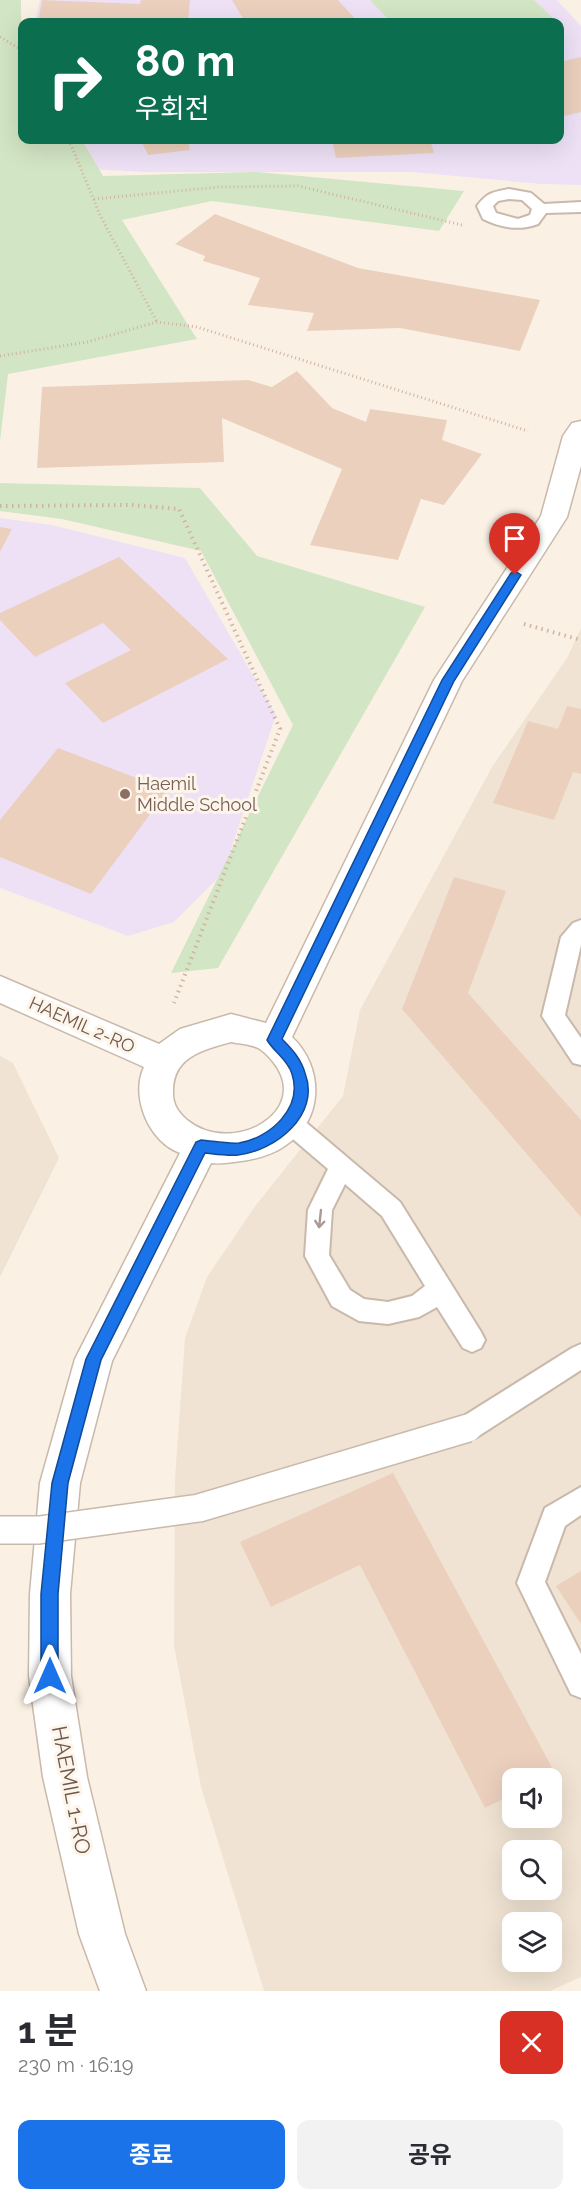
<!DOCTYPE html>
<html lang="ko">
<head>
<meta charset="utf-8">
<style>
  :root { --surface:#fff; --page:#f2f2f3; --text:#2b2b33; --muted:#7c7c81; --accent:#1a73e8 }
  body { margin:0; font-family:Raleway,"Noto Sans KR",sans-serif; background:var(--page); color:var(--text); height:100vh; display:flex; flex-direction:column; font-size:22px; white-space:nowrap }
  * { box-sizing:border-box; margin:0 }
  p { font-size:20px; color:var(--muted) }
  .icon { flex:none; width:33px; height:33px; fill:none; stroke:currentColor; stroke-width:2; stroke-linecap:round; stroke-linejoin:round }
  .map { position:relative; height:1991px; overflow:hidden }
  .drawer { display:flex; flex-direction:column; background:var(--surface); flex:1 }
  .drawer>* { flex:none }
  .hud { position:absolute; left:18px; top:18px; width:546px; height:126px; border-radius:12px; box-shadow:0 6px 24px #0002; background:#0b6e4f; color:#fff; overflow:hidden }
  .controls { position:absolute; left:502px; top:1768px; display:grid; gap:12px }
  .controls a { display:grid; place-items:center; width:60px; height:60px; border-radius:12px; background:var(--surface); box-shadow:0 6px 24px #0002; font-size:30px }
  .pin { position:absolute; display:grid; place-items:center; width:51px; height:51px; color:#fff; margin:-62px -26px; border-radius:50% 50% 50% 0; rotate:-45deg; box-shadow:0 0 6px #0007 }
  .pin .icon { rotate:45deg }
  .me { position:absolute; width:66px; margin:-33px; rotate:0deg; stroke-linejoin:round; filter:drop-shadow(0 0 4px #0008) }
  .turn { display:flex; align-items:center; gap:21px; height:126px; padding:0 18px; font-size:27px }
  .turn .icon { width:78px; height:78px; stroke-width:2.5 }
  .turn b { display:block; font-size:42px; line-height:51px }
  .round { display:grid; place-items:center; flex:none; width:63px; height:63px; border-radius:12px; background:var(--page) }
  .headline { display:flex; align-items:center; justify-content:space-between; height:102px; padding:0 18px }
  h1 { font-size:36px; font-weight:700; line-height:45px }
  .action { display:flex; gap:12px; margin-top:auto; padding:12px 18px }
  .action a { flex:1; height:69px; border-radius:12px; background:var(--accent); color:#fff; font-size:24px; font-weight:700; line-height:69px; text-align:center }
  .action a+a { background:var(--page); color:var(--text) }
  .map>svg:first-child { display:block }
</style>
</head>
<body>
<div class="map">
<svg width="581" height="1991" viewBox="0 0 581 1991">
  <rect width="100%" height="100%" fill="#faf1e4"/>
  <!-- residential -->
  <g fill="#f0e3d3" fill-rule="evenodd">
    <path d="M581 628V1977L550 1991H264L201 1787 174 1646 175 1478 185 1338 207 1277 256 1205 343 1096 360 1010 492 767 567 658ZM513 1779H552V1818H513ZM513 1851H552V1890H513ZM513 1923H552V1962H513Z"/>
    <polygon points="0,1056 13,1063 59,1158 0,1277"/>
  </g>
  <!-- education -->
  <g fill="#eee1f6">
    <polygon points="40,0 557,0 581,26 581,185 541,184 412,172 146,172 89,169 76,140 560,140 560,22 35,22"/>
    <polygon points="0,518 52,525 185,558 276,715 223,873 174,922 128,936 0,888"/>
  </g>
  <!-- green -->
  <g fill="#d2e5c4">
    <polygon points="0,0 21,0 22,140 82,140 103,176 257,172 464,191 439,231 212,201 122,220 197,339 8,374 0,441"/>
    <polygon points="370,0 534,0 557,22 391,22"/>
    <polygon points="0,483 200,488 257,556 425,607 218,968 171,973 293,725 201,551 62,519 0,511"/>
  </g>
  <!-- building -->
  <g fill="#ecd0be">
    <polygon points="42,0 140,4 141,0 190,0 188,22 38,22"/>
    <polygon points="232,0 338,0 358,22 245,22"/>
    <polygon points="581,57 581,112 560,117 560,62"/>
    <polygon points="141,140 188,140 190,150 148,155"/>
    <polygon points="332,140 430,140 434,153 336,158"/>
    <polygon points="215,214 358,268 540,300 520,351 400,328 307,331 314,313 248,305 260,278 203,261 205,256 175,244"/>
    <polygon points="297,371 332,408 366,422 370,409 447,420 442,440 482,454 444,505 421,499 398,560 310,545 342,469 222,418 224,462 37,468 42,387 248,380 272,387"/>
    <polygon points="0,527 12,529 0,552"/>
    <polygon points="119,557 228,659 103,723 65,683 131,650 103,623 35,657 0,620 0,613"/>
    <polygon points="567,706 581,709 581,774 573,772 554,820 493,803 528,721 558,729"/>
    <polygon points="58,748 168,790 91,894 0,857 0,820"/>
    <polygon points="454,877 506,891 468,993 581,1120 581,1217 402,1009"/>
    <polygon points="393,1473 555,1773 543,1779 513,1779 513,1794 485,1808 360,1565 271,1607 240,1542"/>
    <polygon points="581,1571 581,1624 556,1586"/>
  </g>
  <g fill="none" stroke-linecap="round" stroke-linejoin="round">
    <!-- service casing -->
    <g stroke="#c9b9ab" stroke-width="4">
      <g id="service">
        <path d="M509 189 531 193 544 204 581 202V212L546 213 538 224C519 231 501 228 483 219L477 206C488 192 493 192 509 189ZM509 199 522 200 532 209 530 215 518 219 496 213 493 206 498 201Z"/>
        <polygon points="581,920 581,945 565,1015 581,1038 581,1065 573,1063 542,1016 561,937 573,923"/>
        <path d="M288 1111 296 1114 400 1202 481 1332 485 1340 481 1348 472 1352 463 1348 437 1307 419 1317 388 1324 359 1321 332 1306 305 1256 308 1210 328 1169 280 1128 276 1121 280 1114ZM345 1184 382 1216 425 1286 412 1296 388 1302 364 1299 350 1290 329 1255 332 1210Z"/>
        <polygon points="581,1344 581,1370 477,1437 468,1440 459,1437 455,1428 459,1419 572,1348"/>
        <polygon points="581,1487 581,1515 565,1526 545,1582 581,1654 581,1698 571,1694 517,1583 545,1508"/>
      </g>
    </g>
    <!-- tertiary casing -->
    <g stroke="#c9b9ab" stroke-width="3">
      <path id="tertiary" d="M581 421V466L567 517 462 681 292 1037C324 1067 324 1120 286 1145 271 1156 252 1160 234 1162 226 1163 218 1164 211 1163L112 1361 80 1483 70 1594 71 1676 87 1777 125 1934 146 1991H100L79 1934 43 1777 29 1676 30 1594 40 1483 75 1359 180 1153C149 1142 130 1097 144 1067L0 1003V976L159 1044 180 1029 231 1014 266 1023 434 680 541 516 563 436 572 423ZM231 1042C240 1044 250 1044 258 1048 264 1051 270 1058 274 1063 312 1112 232 1157 187 1120 178 1112 173 1105 173 1093 172 1057 202 1050 231 1042Z"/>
    </g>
    <!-- path-far1 -->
    <g stroke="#d1b3a2" stroke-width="3" stroke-dasharray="1 3" stroke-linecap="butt">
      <polyline points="0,37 22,50"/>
      <polyline points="69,140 100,215 157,322"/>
      <polyline points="94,199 219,187 298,186 462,225"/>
      <polyline points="0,356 87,342 157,322 197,327 528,431"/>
    </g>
    <!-- path -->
    <g stroke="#d1b3a2" stroke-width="4" stroke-dasharray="1.5 4.5" stroke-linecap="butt">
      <polyline points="0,506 132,505 179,509 280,729 174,1003"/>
      <polyline points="524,624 581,640"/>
    </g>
    <!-- service -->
    <use href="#service" fill="#fff" fill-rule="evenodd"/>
    <!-- tertiary -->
    <use href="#tertiary" fill="#fff" fill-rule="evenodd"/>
    <!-- service-bridge casing -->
    <g stroke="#c9b9ab" stroke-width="30" stroke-linecap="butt">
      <polyline id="service-bridge" points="0,1530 39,1530 199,1508 468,1428"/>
    </g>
    <!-- service-bridge -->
    <use href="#service-bridge" stroke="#fff" stroke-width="27"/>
  </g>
  <!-- one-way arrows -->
  <defs><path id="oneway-shaft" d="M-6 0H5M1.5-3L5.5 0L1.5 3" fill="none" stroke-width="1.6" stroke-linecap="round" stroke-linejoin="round" transform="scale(1.5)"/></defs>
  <use stroke="#a99b94" href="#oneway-shaft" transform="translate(320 1219) rotate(96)"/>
  <!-- route -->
  <path fill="#1a73e8" stroke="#114b97" stroke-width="1.5" d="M515 571 521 575 454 681 282 1039C292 1049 301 1059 305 1073 321 1115 275 1151 238 1155 227 1156 215 1154 205 1153L101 1360 68 1483 58 1594V1676L56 1683 50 1685 44 1683 41 1676V1594L52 1483 86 1359 196 1142 201 1140C213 1141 227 1144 239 1143 270 1138 303 1108 292 1074 288 1060 274 1052 267 1040L442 680 511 573Z"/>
  <!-- markers -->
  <circle fill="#8d6e63" stroke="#fdf5ea" stroke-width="2" cx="125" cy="794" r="6"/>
  <g text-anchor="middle" stroke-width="6" stroke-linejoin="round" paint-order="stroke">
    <!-- education labels -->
    <g font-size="18" fill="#785e54" stroke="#fdf5ea" text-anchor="start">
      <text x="137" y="790">Haemil<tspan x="137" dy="21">Middle School</tspan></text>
    </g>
    <!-- street labels -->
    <g font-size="18" fill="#6f584c" stroke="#fdf5ea">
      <text transform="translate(82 1025) rotate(24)" y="6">HAEMIL 2-RO</text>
    </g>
    <!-- near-street labels -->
    <g font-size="21" fill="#6f584c" stroke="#fdf5ea">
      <text transform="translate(71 1790) rotate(79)" y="7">HAEMIL 1-RO</text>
    </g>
  </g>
</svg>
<div class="controls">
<a><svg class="icon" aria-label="sound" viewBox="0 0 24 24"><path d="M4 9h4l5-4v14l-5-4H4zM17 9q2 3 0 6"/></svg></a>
<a><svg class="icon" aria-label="search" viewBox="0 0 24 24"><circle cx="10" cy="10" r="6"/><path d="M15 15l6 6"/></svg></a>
<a><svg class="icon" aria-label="layers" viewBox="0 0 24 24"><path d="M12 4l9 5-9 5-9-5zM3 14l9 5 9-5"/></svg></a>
</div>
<div class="pin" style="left:515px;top:575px;background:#d93025"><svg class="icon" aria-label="arrive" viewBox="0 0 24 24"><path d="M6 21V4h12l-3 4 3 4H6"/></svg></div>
<svg class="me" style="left:50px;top:1676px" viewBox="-20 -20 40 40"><path d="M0-17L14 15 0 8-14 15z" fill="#1a73e8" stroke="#fff" stroke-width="4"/></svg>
<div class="hud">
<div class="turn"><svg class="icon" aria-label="right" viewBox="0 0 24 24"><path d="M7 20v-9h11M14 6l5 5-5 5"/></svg><div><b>80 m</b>우회전</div></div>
</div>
</div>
<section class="drawer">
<div class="headline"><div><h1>1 분</h1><p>230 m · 16:19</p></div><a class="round" style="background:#d93025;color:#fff"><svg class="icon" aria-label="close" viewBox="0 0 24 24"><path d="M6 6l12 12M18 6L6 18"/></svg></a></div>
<div class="action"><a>종료</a><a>공유</a></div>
</section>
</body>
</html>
